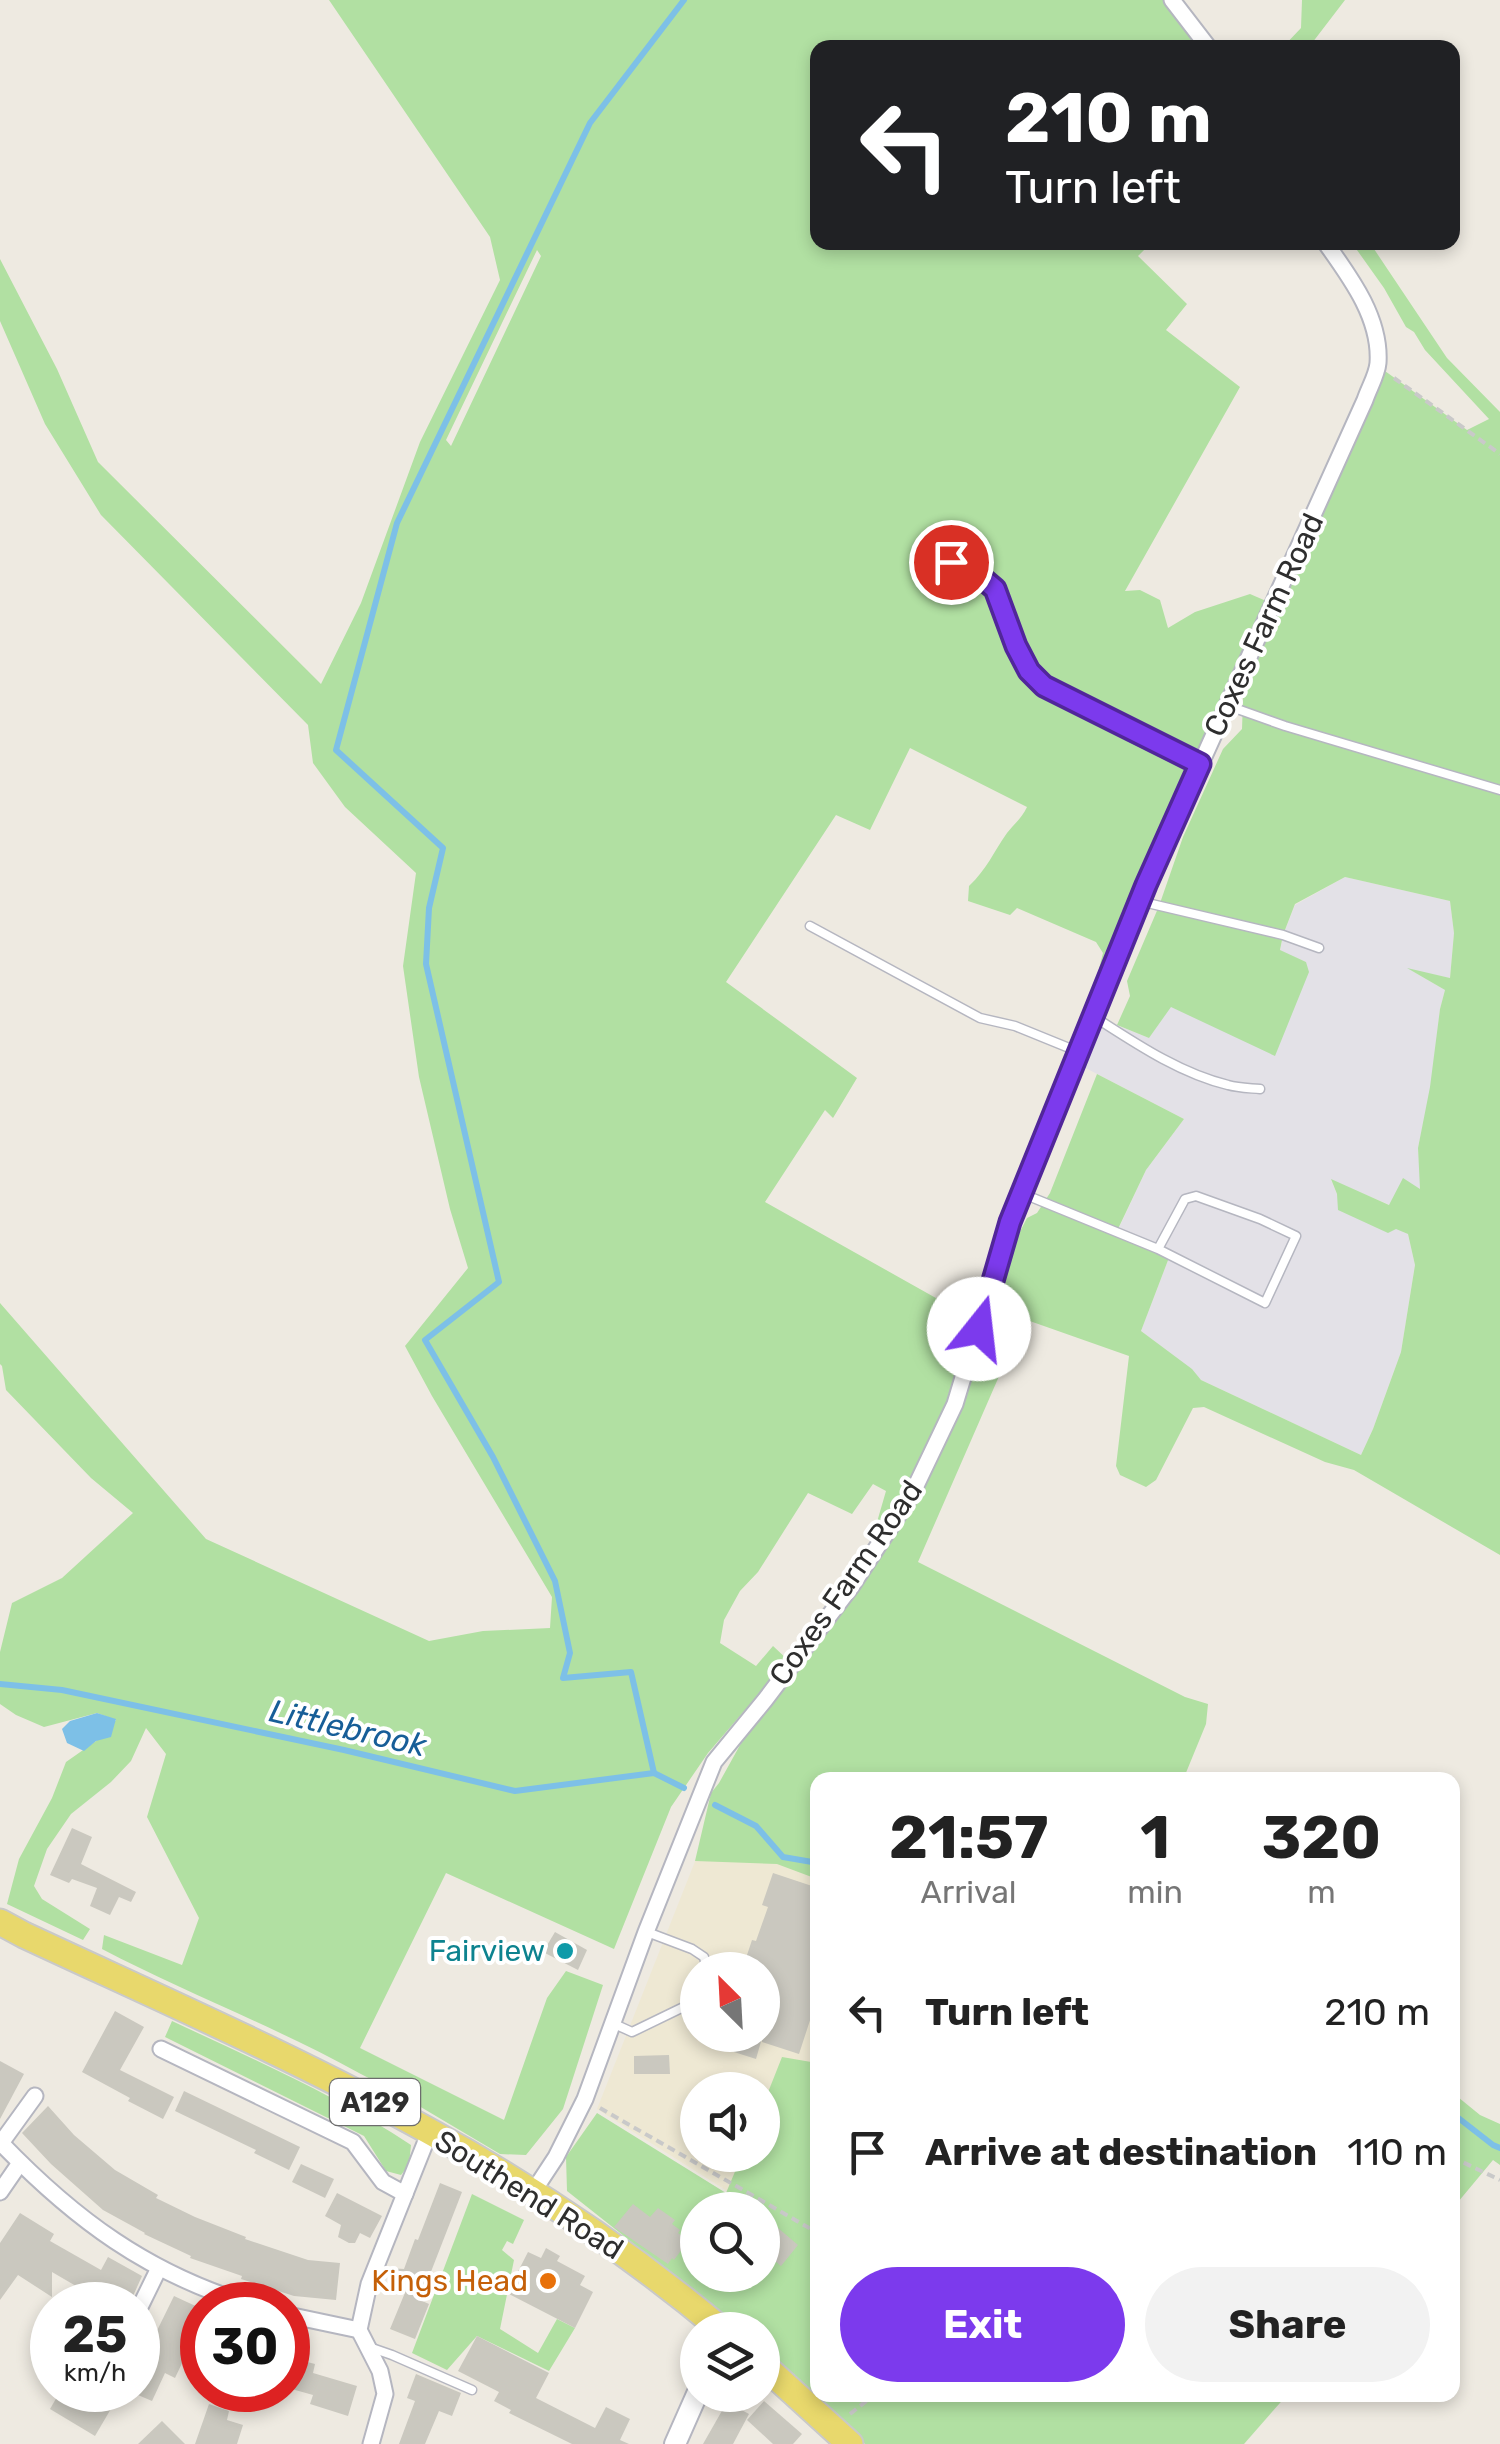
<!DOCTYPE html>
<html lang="en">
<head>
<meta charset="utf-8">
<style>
  :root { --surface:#fff; --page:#f2f2f2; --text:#222; --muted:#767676; --accent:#7c3aed }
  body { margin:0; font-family:Rubik,sans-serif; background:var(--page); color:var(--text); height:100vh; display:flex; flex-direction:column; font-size:38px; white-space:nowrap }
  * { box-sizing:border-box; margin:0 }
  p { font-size:32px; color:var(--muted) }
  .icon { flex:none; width:55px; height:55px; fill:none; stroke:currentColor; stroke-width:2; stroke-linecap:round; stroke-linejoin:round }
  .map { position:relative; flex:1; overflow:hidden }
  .panel { position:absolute; left:810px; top:1772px; width:650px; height:630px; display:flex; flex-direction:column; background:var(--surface); border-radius:20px; box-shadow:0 5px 15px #0003 }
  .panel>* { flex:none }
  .banner { position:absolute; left:810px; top:40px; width:650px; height:210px; border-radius:20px; box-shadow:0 5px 15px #0003; background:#202124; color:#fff; overflow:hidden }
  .needle { width:65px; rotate:336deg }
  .buttons { position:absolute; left:680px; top:1952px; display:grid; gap:20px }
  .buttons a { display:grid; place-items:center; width:100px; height:100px; border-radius:50%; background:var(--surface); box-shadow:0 5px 15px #0003; font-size:50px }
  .speed { position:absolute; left:30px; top:2282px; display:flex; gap:20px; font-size:50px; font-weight:700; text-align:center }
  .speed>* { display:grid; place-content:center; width:130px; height:130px; border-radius:50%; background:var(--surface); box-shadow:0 5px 15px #0003; line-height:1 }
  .speed small { font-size:25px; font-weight:400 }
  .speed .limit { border:15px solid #d22; background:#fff; color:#111 }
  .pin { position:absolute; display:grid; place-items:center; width:85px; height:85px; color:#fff; margin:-42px; border:5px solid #fff; border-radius:50%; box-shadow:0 2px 10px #0007 }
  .me { position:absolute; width:110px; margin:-55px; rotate:16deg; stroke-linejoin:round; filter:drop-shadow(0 0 8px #0008) }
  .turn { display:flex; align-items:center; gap:35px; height:210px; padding:0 30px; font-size:45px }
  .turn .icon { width:130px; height:130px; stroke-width:2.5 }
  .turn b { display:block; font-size:70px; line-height:85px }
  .eta { display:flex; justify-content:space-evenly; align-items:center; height:170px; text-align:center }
  .eta b { font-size:60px; font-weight:700; line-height:70px }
  .action { display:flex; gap:20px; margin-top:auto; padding:20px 30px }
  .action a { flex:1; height:115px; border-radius:60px; background:var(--accent); color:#fff; font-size:40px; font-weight:700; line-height:115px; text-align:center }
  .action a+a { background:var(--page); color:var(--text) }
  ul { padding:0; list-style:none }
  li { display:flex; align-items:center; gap:30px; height:140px; padding:0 30px }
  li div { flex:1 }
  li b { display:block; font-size:38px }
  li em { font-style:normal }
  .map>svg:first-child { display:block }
</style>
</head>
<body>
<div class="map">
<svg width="1500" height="2444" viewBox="0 0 1500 2444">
  <rect width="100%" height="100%" fill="#eeeae1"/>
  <!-- industrial -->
  <polygon fill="#e3e1e7" points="1345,877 1450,901 1454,933 1450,978 1411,970 1445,990 1440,1009 1431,1087 1418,1148 1421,1190 1390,1205 1331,1180 1337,1194 1408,1234 1415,1265 1401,1352 1373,1429 1361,1455 1201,1380 1191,1369 1141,1331 1170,1255 1117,1232 1146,1170 1184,1119 1074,1062 1093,1016 1149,1038 1171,1006 1306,962 1280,951 1283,935 1295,905"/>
  <!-- education -->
  <path fill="#eee8d3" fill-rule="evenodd" d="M711 1821 817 1866V2244L752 2200 746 2207 727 2191 597 2109ZM698 1970H762V2035H698ZM698 2090H762V2155H698Z"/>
  <!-- green -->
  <g fill="#b1e0a2" fill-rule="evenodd">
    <path d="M329 0H1172L1209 47 818 48V242L1151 243 1138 256 1187 304 1166 330 1240 387 1125 591 1140 590 1160 600 1168 628 1195 612 1250 594 1273 604 1378 366 1467 430 1489 419 1425 350 1414 332 1406 327 1384 288 1352 243H1370L1447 358 1500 412V1555L1354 1470 1325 1462 1204 1407 1193 1408 1156 1480 1146 1487 1120 1475 1116 1466 1129 1356 1024 1319 918 1562 1185 1697 1208 1704 1206 1724 1183 1780H818L817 1879 777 1864 695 1861 711 1793 719 1783 765 1700 888 1529 877 1522 886 1491 873 1484 852 1514 808 1493 758 1572 740 1591 724 1620 720 1643 756 1666 773 1646 788 1660 708 1753 671 1807 614 1949 446 1873 360 2048 504 2120 547 1998 566 1971 603 1985 563 2109 526 2155 500 2154 419 2106C402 2092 379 2084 359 2073 276 2027 186 1993 102 1949L104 1935 182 1965 199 1918 147 1817 166 1754 146 1728 131 1761 111 1782 71 1814 47 1849 34 1886 42 1899 90 1929 83 1940 7 1904 19 1859 52 1798 66 1762 96 1741 116 1720 97 1713 44 1727 16 1715 0 1704V1652L12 1603 62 1578 133 1513 91 1478 6 1390 2 1366 0 1364V1303L206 1539 429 1641 483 1631 550 1628 552 1597 432 1396 405 1346 468 1268 450 1209 419 1077 403 966 416 873 345 807 313 763 308 725 101 515 45 424 0 321V259L57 369 98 462 321 684 361 603 420 442 500 280 490 237ZM537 250 541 256 451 446 446 440ZM1244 671 1242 729 1223 749 1183 837 1159 906 1127 981 1130 996 1117 1025 1149 1038 1171 1007 1275 1056 1309 972 1306 962 1280 950 1283 935 1295 904 1345 877 1450 901 1454 933 1450 978 1407 968 1445 990 1440 1009 1430 1087 1418 1148 1420 1189 1403 1178 1389 1205 1331 1179 1337 1194 1338 1210 1388 1233 1396 1229 1408 1234 1415 1265 1401 1352 1373 1429 1361 1455 1201 1380 1192 1369 1141 1331 1170 1255 1117 1231 1146 1170 1184 1119 1097 1074 1050 1193 1037 1213 1027 1218 991 1288H950L943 1302 765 1202 825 1110 833 1118 857 1078 726 982 836 815 870 830 910 748 1027 807C1022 818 1014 824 1007 833 993 853 987 869 969 886L968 901 1010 915 1017 908 1096 942 1103 953 1098 973 1099 984Z"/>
    <polygon points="1302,0 1345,0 1309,47 1283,47 1301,28"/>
    <path d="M172 2021C253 2059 336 2095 411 2145L409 2165 401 2175 386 2171 364 2136 165 2037Z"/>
    <path d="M782 2057 817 2063 818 2395H1287L1244 2444H865L822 2401 810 2400 807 2386 763 2350 762 2330H737L658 2263 567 2191 566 2157 597 2113 726 2193 742 2155H762L763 2105ZM698 2210H762V2275H698Z"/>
    <polygon points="1453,2093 1480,2115 1500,2124 1500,2165 1493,2160 1453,2208"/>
    <polygon points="472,2194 524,2220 513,2244 507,2241 502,2250 514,2260 500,2329 538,2353 557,2319 575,2328 549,2371 477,2336 447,2370 412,2353"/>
  </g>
  <!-- water -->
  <polygon fill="#7dc0e7" points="97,1713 116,1719 111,1737 96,1741 84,1751 67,1743 62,1729 70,1721"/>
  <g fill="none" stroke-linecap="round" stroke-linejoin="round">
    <!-- stream -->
    <g stroke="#7dc0e7" stroke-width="6">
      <polyline points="0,1684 62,1690 344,1750 515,1791 654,1773 684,1788"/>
      <polyline points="654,1773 631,1672 563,1678 570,1653 555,1581 493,1457 425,1340 499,1282 426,964 429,908 443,848 336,750 397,523 590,123 684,0"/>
      <polyline points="715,1805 756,1826 783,1857 818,1863"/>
      <polyline points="1452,2113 1493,2145 1500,2148"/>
    </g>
  </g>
  <!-- building -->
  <g fill="#cac8bf">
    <polygon points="72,1828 92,1837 81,1864 136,1892 131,1902 119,1897 110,1915 90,1906 97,1888 72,1879 69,1883 50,1875"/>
    <polygon points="773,1873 818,1888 818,1955 812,1973 818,1975 818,2006 815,2005 799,2054 762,2042 762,2038 756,2059 734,2052 739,2035 762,2035 762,2023 766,2024 777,1990 762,1985 762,1970 742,1970 752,1940 756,1941 768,1907 762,1905"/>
    <polygon points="555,1932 587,1950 578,1970 543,1952"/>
    <polygon points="115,2011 144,2027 120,2070 174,2097 163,2119 128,2101 130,2098 82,2072"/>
    <polygon points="669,2055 670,2074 634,2074 634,2056"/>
    <polygon points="0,2061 24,2074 0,2119"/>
    <polygon points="184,2091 300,2147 289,2170 254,2153 256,2150 175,2111"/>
    <polygon points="48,2106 74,2135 115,2170 158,2195 156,2198 195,2217 246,2237 245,2239 308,2260 340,2263 336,2300 294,2296 241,2279 242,2276 190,2258 191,2256 144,2234 145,2233 103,2210 51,2164 22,2133"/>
    <polygon points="301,2164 334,2179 325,2198 292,2182"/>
    <polygon points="440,2183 462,2192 420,2300 429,2304 415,2339 390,2329 409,2283 385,2275 388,2268 404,2269 415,2239 418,2240"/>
    <polygon points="337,2193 382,2216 370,2238 360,2233 355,2243 349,2243 338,2237 341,2225 325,2216"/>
    <polygon points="633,2204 650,2217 658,2208 675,2220 672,2224 680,2230 678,2233 688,2241 674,2260 672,2258 668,2264 614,2227"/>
    <polygon points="20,2213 54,2234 50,2241 101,2270 108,2257 142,2276 129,2305 117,2302 115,2305 82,2305 88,2293 52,2272 52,2297 18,2275 0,2300 0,2243"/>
    <polygon points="778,2228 798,2245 781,2266 767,2254 772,2248 766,2243"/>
    <polygon points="546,2248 560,2256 557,2261 585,2276 580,2285 593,2292 575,2328 507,2293 528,2252 541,2258"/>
    <polygon points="174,2296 202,2309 202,2321 175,2378 165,2373 152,2401 138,2395 138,2366 145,2350 147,2351"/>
    <polygon points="477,2336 549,2373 536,2398 595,2428 606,2407 630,2419 620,2440 629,2444 572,2444 509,2413 511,2410 494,2401 499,2392 458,2371"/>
    <polygon points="288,2357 315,2364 313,2373 357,2386 348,2416 310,2404 313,2395 288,2388"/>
    <polygon points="416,2374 461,2393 452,2416 439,2411 425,2444 399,2444 415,2401 407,2398"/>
    <polygon points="61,2390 122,2390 95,2436 50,2409"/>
    <polygon points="764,2401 802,2434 793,2444 773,2444 747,2420"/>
    <polygon points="727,2402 749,2414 733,2444 703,2444"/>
    <polygon points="209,2404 229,2411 227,2420 243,2425 237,2444 195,2444"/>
    <polygon points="162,2421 185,2444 138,2444"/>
  </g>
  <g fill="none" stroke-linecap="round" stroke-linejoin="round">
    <!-- service casing -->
    <g stroke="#b5b6c0" stroke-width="11">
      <g id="service">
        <polyline points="951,563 982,578 995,589 1021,656 1029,671 1043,686 1200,764"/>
        <polyline points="1226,705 1285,726 1500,790"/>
        <polyline points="1139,901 1283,935 1319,948"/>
        <polyline points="810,926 980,1018 1015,1026 1079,1052"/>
        <path d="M1093 1016C1135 1043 1179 1073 1228 1085 1238 1088 1249 1088 1260 1089"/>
        <polyline points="1021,1193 1158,1249 1185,1199 1196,1196 1260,1219 1296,1236 1265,1303 1158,1249"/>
        <polyline points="647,1932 692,1949 704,1957 707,1970"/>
        <polyline points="612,2023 632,2032 698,2000"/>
        <polyline points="369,2347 392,2355 472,2390"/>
      </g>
    </g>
    <!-- minor casing -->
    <g stroke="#b5b6c0" stroke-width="19">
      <g id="minor">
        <polyline points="1172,0 1209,48"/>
        <polyline points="161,2049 353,2142 383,2182 405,2194"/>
        <path d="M0 2142C74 2219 148 2274 252 2305"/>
        <polyline points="1,2143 35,2096"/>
        <polyline points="0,2192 20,2163"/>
        <path d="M533 2192 556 2157 585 2099 646 1932 714 1762 765 1700 851 1587 912 1494 955 1404 1010 1222 1146 885 1365 400C1369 388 1377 375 1378 363 1381 318 1350 277 1325 242"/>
        <polyline points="138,2311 159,2268"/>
        <polyline points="288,2315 359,2330"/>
        <polyline points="371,2444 385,2394 380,2371 359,2330 369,2284 430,2131"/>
      </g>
    </g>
    <!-- tertiary casing -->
    <g stroke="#b5b6c0" stroke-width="24">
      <polyline id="tertiary" points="675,2444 698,2392"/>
    </g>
    <!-- primary casing -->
    <g stroke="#c9c9c9" stroke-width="29">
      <g id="primary">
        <path d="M0 1922 24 1935C159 1998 296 2058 427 2130 532 2187 631 2254 722 2330"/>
        <polyline points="762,2364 850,2444"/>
      </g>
    </g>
    <!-- path -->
    <g stroke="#c9c9c9" stroke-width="4" stroke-dasharray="8 5" stroke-linecap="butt">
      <polyline points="1394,378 1500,454"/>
      <polyline points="600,2108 818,2233"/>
      <polyline points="1452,2157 1500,2180"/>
      <polyline points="850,2414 874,2395"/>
    </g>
    <!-- service -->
    <use href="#service" stroke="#fff" stroke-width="8"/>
    <!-- minor -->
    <use href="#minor" stroke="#fff" stroke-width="15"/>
    <!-- tertiary -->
    <use href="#tertiary" stroke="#fff" stroke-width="20"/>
    <!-- primary -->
    <use href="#primary" stroke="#e8d86c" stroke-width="25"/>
  </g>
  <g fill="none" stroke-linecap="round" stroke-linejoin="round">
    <!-- route casing -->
    <g stroke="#51269a" stroke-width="25">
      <polyline id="route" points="951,562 982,578 995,589 1016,646 1029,671 1044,686 1200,764 1146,885 1010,1222 979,1329"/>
    </g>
    <!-- route -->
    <use href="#route" stroke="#7c3aed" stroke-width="18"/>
  </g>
  <!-- markers -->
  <circle fill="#0f9aa8" stroke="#fff" stroke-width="4" cx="565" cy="1951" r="10"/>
  <circle fill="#e8710a" stroke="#fff" stroke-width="4" cx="548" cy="2281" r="10"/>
  <g text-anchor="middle" stroke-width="8" stroke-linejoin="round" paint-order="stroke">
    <!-- shield labels -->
    <rect fill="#fff" stroke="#6d6d6d" stroke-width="2.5" x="330" y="2079" width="90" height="46" rx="8"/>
    <g font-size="28" font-weight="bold" fill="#2e2e2e">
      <text x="375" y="2112">A129</text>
    </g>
    <!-- street labels -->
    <g font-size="30" fill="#2e2e2e" stroke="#fff">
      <text transform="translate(1264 625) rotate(-65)" y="10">Coxes Farm Road</text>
      <text transform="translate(846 1583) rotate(-55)" y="10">Coxes Farm Road</text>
      <text transform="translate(529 2195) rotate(32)" y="10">Southend Road</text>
    </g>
    <!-- culture labels -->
    <g font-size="30" fill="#0d838f" stroke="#fff" text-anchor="end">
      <text x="545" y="1961">Fairview</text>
    </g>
    <!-- food labels -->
    <g font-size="30" fill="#c56008" stroke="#fff" text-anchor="end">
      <text x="528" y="2291">Kings Head</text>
    </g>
    <!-- water labels -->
    <g font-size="32" font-style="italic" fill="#175e98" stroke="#fff">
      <text transform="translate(348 1728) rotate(13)" y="11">Littlebrook</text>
    </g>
  </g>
</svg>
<div class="buttons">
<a><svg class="needle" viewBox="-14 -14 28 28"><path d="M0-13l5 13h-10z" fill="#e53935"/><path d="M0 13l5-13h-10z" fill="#767676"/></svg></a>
<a><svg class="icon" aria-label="sound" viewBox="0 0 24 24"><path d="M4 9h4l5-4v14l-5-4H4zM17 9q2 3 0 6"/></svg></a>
<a><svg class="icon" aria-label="search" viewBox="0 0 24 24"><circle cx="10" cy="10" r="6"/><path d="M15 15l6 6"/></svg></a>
<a><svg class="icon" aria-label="layers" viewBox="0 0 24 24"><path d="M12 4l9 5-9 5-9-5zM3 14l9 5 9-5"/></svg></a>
</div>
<div class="speed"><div>25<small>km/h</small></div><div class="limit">30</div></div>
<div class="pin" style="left:951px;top:562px;background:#d93025"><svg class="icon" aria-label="arrive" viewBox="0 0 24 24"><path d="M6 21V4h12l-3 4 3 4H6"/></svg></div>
<svg class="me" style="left:979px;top:1329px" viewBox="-20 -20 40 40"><circle r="19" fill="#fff"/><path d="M0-13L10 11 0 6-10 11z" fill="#7c3aed"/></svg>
<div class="banner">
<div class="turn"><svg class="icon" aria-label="left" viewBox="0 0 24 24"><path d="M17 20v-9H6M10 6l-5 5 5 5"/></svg><div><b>210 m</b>Turn left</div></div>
</div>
<section class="panel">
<div class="eta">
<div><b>21:57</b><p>Arrival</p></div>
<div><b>1</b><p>min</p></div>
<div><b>320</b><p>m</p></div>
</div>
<ul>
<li><svg class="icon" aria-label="left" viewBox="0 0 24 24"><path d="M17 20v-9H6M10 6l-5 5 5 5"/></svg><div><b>Turn left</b></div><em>210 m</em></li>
<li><svg class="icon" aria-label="arrive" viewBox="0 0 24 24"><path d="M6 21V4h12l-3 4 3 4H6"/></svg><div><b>Arrive at destination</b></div><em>110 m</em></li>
</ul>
<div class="action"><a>Exit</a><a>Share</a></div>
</section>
</div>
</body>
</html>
